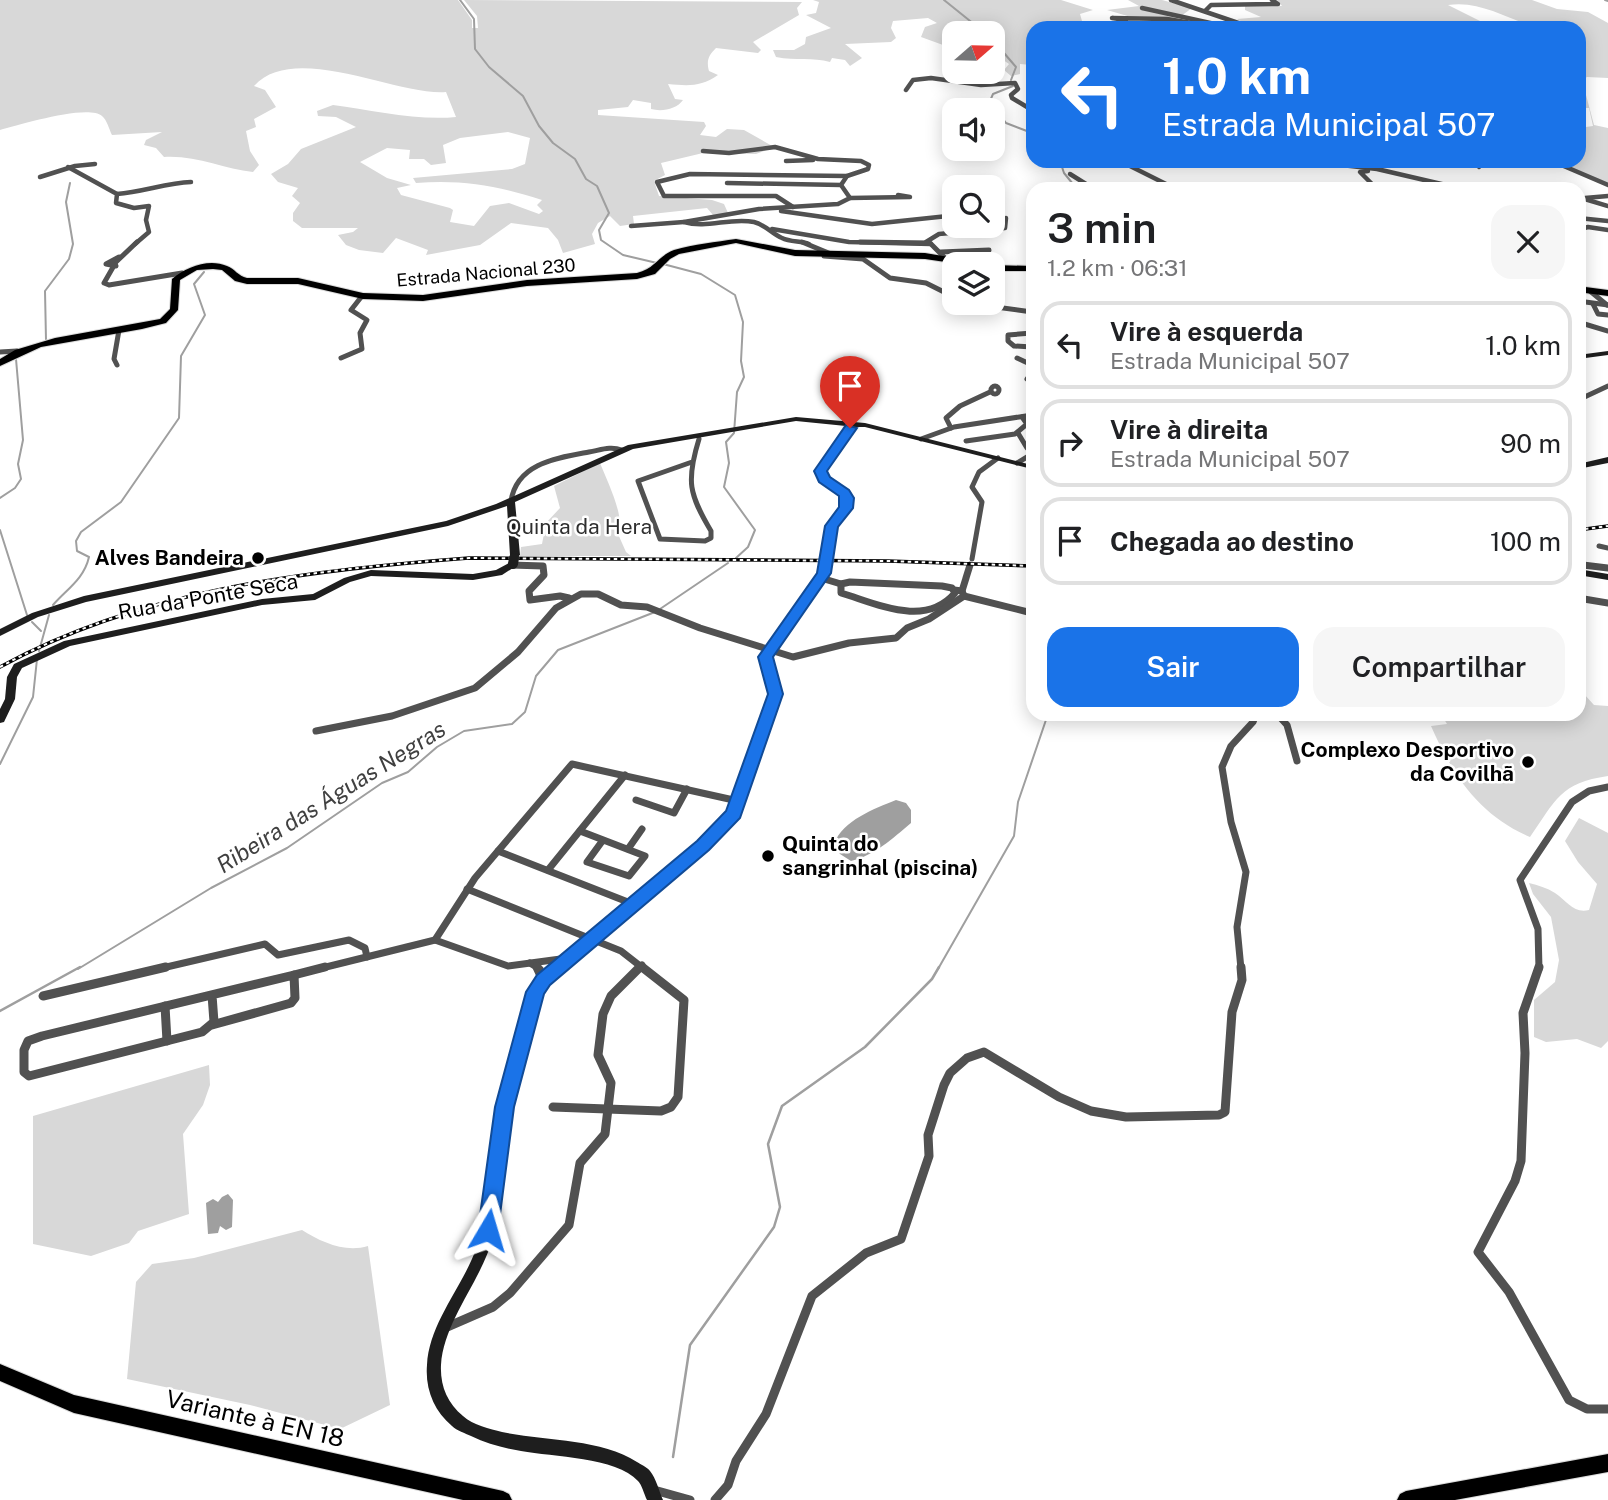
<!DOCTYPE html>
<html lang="pt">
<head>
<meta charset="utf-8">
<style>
  :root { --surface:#fff; --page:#f6f6f6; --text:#202124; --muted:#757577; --line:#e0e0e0; --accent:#1a73e8 }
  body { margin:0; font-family:"Public Sans",sans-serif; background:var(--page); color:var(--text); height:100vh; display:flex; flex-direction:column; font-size:26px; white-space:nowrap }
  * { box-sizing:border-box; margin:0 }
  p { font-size:23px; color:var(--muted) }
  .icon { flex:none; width:38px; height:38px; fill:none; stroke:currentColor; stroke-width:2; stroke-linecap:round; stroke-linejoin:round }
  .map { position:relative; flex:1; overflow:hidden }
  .panel { position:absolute; left:1026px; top:182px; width:560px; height:539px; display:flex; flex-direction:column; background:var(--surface); border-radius:21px; box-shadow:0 4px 18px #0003 }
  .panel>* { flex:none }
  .top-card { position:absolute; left:1026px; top:21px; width:560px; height:147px; border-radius:21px; box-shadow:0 4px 18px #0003; background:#1a73e8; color:#fff; overflow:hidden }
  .needle { width:46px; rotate:70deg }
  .fabs { position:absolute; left:942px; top:21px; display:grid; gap:14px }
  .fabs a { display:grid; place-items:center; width:63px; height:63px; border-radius:14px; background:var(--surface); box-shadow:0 4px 18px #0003; font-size:35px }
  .pin { position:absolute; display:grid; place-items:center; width:60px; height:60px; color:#fff; margin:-72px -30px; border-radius:50% 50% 50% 0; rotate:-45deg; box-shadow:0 0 7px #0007 }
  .pin .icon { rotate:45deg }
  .me { position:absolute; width:77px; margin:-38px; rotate:7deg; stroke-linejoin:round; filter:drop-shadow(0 0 5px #0008) }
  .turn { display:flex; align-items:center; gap:24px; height:147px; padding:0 21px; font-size:32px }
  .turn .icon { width:91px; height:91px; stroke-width:2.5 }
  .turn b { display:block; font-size:49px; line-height:60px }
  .round { display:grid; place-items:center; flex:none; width:74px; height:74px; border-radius:21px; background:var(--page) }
  .head { display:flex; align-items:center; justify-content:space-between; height:119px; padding:0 21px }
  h1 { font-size:42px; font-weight:600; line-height:52px }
  .action { display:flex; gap:14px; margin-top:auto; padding:14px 21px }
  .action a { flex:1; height:80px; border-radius:21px; background:var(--accent); color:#fff; font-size:28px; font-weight:600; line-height:80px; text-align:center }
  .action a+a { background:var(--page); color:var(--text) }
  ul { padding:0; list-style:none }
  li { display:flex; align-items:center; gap:21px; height:88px; margin:0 14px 10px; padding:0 7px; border:4px solid var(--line); border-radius:21px }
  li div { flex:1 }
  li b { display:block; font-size:26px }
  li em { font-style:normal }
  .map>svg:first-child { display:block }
</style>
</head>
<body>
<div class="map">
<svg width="1608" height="1500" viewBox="0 0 1608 1500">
  <rect width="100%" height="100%" fill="#fff"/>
  <!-- green -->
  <g fill="#d8d8d8" fill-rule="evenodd">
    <path d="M0 0H458L472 20V28H478L477 16 464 0 802 2 797 8 799 15 753 42 761 50 758 53 716 48C709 55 706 60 709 71L718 75C701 87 688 86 668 84L675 99 683 100C677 109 662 112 651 109V103L633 100 628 107 598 110V115L704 122 706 126 700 135 716 137 727 129 744 130 774 147 756 154 703 153 661 163 665 175 654 181 659 196 712 200 724 204 728 213 713 215 707 208 633 216 634 224 620 226 610 216 598 223 592 234 595 244 563 253 558 240 548 228 511 223 480 245 426 255 428 250 396 238 383 253 359 250 346 245 338 235 353 232 358 228H302L293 221V213L300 203 292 196 298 188 278 182 271 174 288 164 301 149 356 127 336 117 318 116 317 111 333 105C371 110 418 121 456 117L446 92C397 96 294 41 254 86L265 90 276 107 254 119 256 127 246 131 250 151 259 165 253 172C224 169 196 155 164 157L156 148 144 145 146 140 162 132 112 135C109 129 107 120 102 116 87 104 20 125 0 130ZM508 132 530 138 525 164 512 169 413 178 416 183C461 179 500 186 542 200L537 205 543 211 539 214 509 203 490 206 474 226 450 222 453 210 450 208 401 195 397 188 411 185 387 178 360 162 387 148 410 150 409 159H424L431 165 446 163 443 145 460 138Z"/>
    <path d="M813 0H1061L1093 10 1080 14 1082 21 1092 28H1032V65L1020 64V74L1011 76 1004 70 1009 64 993 53 992 59V33H954V49L921 37 925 27 937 23 928 18 893 21 891 28 896 38 891 42 845 44 862 58 850 66 845 60 832 58 830 62C813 57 796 61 776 57L773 50H794L805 44 806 37 831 28 806 15 816 13 819 2Z"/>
    <polygon points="1128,0 1162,0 1192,8 1177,19 1219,28 1162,28 1177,24 1170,20 1131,17 1107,10 1139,6"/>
    <path d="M1277 0H1532L1557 9 1588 12 1608 23V78L1587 77 1582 80 1594 125 1608 128V184L1555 161H1578L1579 128 1593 126 1589 108H1579L1578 28C1564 28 1548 30 1534 26 1505 18 1479 0 1448 5L1494 28H1253L1237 19 1261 17 1245 10V6H1282Z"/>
    <path d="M600 463C607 481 626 518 618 534L626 552 631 556H520L521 547 542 544 546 523 560 508 554 486Z"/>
    <path d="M1579 694H1584L1594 705 1608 706V776C1560 783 1556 800 1530 837 1479 815 1453 776 1431 726L1447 724 1441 714H1578Z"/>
    <path d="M1579 818 1608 833V1041L1601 1048 1577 1039 1546 1042 1534 1037V1000L1555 982 1559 960 1551 917 1533 894 1529 883C1538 885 1547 888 1555 893 1567 901 1574 914 1589 910L1597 884 1578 862 1565 841Z"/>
    <polygon points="209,1065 210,1085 203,1105 183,1134 189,1214 138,1231 129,1243 91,1256 33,1244 33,1116"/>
    <path d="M302 1230C321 1242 345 1253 368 1246L390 1405 340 1429 250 1405 127 1379 136 1282 152 1264 194 1258Z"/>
  </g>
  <!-- water -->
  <g fill="#9f9f9f">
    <path d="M896 800 906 803 911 810V823C892 839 875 855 851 861L840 854 834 844C843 820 874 809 896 800Z"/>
    <polygon points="228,1194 233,1200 232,1227 226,1230 220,1226 218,1233 208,1234 206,1203 213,1199 218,1202 222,1197"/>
  </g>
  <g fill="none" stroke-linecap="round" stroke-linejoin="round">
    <!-- stream-far1 -->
    <g stroke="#9f9f9f" stroke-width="2">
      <polyline points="460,0 474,19 475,49 489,67 523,96 539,126 553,143 575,159 586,179 597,186 609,213 599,230 601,240 623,255 657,263"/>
      <polyline points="944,0 985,33"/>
      <polyline points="1605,0 1608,1"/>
      <polyline points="992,39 1016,67 1011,80"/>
      <polyline points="1013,86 993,94 990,101 1006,123 1032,133"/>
      <polyline points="1060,161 1064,173 1077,189"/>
      <polyline points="663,264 701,274 735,295 743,322 741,361 744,377 737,392 734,433 726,442 729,463 724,487 755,530 748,547 736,558"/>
      <polyline points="46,340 45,291 69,259 73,244 66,202 70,183"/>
      <polyline points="0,498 15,488 21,479 18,464 23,440 16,359"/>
      <polyline points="0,530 27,615"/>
      <path d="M53 605C67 589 84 579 89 557L77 551 76 541 81 532 121 502 179 418 181 356 205 315 194 284 204 272"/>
      <polyline points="660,609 728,563"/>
      <polyline points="32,622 41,631"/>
      <polyline points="39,651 49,615"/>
      <polyline points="0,764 33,697 37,659"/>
      <polyline points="78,969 211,888 287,848 382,783 408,772 437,747 464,731 512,724 525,712 536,676 558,650 655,612"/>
      <polyline points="938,969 1014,836 1018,802 1048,714"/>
    </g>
    <!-- stream -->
    <g stroke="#9f9f9f" stroke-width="2.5">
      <polyline points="0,1011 80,967"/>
      <polyline points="673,1457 690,1345 774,1227 780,1207 768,1144 782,1106 865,1047 932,979 939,967"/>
    </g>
    <!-- primary casing -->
    <g stroke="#dbdbdb" stroke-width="2">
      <g id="primary">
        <path d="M736 239 795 250 925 253 973 261 977 264H959L925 259 795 256 736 243 679 254 670 259 655 274 637 279 527 286 423 301 363 299 298 284H247L235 281 222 270 213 269 197 270 180 280 178 310 166 323 142 329 41 347 0 366V359L15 350 55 338 160 319 170 309 172 279C186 267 209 258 227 266 235 269 238 276 247 278H298L363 293 423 295 527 280 637 273C656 268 658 256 674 250 694 244 716 242 736 239Z"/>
        <polygon points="992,265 1032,266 1032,271 992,271"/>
        <polygon points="1578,286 1608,290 1608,296 1578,292"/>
        <polygon points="0,1364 74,1395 503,1491 509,1494 512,1500 463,1500 74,1413 0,1381"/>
        <polygon points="1608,1454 1608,1472 1455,1500 1397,1500 1400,1494 1406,1491"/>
      </g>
    </g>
    <!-- street-far3 -->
    <g stroke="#515151" stroke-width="4.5">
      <polyline points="1171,0 1253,28"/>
      <polyline points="1142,8 1233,28"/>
      <polyline points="1205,11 1211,5 1278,4 1272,0"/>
      <polyline points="1126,20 1112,18 1167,19 1210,26"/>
      <polyline points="906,90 913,80 931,78 981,85 1015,83 1018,89 1011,95 1012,98 1032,110"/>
      <polyline points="703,151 729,153 775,147 818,159 861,161 869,165 868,169 847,176 690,174 657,182 664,196 776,196 793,207"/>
      <polyline points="786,161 813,160"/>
      <polyline points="1120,161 1176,189"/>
      <polyline points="1306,161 1377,169 1463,189"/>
      <polyline points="1552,161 1608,185"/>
      <polyline points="68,167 117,194 116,203 134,208 149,206 146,220 149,232 135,244"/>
      <polyline points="1479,167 1483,161"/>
      <polyline points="1070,174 1094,189"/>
      <polyline points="40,177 75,166 95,164"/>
      <polyline points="727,183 841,185"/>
      <polyline points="1360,189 1373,185 1360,172 1368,171"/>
      <path d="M117 194C143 192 166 183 191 182"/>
      <polyline points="1578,197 1608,206"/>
      <polyline points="850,198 910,197 898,195"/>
      <polyline points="1585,198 1608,196"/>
      <polyline points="781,211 872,224 948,216"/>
      <polyline points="1578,218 1608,221"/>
      <polyline points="631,226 684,222"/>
      <polyline points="772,229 849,242 931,244"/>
      <polyline points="1578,230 1588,227 1608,230"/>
      <polyline points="926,242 939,234 1005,228 1006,218"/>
      <path d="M809 244C801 241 790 242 782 238 772 234 766 225 754 222 730 217 707 229 684 222L759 209 838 204 850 198 841 185 847 176"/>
    </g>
    <!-- street-far2 -->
    <g stroke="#515151" stroke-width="5">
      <polyline points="137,242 116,262 104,283 109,285 182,273"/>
      <polyline points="802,242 831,254"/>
      <polyline points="860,242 930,243 946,259"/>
      <polyline points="941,252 989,250"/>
      <polyline points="824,256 863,259 890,278 926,283 954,297"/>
      <polyline points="116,266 106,264 119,257"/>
      <polyline points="1590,291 1607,305"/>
      <polyline points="1578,301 1608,305"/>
      <polyline points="966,303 1032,312"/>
      <polyline points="1593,304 1598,314 1608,315"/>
      <polyline points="1578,322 1608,331"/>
      <polyline points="1032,333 1008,335 1008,341 1014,346 1032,347"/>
      <polyline points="0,352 17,351"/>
      <polyline points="341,358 362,349 360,333 367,320 351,310 362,296"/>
      <polyline points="1017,358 1032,365"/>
      <polyline points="117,365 114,359 119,330"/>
      <polyline points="1027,379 1032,382"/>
      <circle cx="995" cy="390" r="4"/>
      <polyline points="1578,400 1608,386"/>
      <polyline points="951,428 946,418 960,406 990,392"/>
      <polyline points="1018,433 1027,448"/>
      <polyline points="921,439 954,427 1032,415"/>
      <polyline points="966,441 1015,434 1027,424 1022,417"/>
      <path d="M692 462 638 481 660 539 705 541 711 538V531C689 494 686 481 699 439"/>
      <polyline points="1017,463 1032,454"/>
      <path d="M511 501C517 463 557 458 589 452 601 450 610 446 622 450"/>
      <polyline points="1599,546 1608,548"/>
      <polyline points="972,559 982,502 972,487 979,472 998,458"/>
    </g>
    <!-- street-far1 -->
    <g stroke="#515151" stroke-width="7">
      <polyline points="511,565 543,566 544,575 529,591 530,600 560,596 569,598"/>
      <polyline points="1583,565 1608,568"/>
      <polyline points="821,578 841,584"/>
      <path d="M850 582 942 586 952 588 955 593C925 628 878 604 841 593V584Z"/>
      <polyline points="962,591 970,565"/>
      <polyline points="964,596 1032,613"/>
      <polyline points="1578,598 1608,603"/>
      <polyline points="1277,714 1287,725 1297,761"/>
      <polyline points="316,731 392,716 475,688 518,652 556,608 581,594 598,594 621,605 647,607 700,628 793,657 849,643 896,638 907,628 929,619 964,596 962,591 954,590"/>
      <polyline points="636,800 674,813 687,789"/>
      <polyline points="580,831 645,856 629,876 587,862 603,840"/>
      <polyline points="628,849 642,829"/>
      <polyline points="498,851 633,904"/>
      <polyline points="548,870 625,775"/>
      <polyline points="467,889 621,951 644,969"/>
      <polyline points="435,940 475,878 572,764 738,801"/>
      <polyline points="530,963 540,969"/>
      <polyline points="158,969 265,944 278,955 349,940 365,948 367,957"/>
      <polyline points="318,969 435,940 508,966 568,958"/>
      <polyline points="638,969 642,965"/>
      <polyline points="1241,969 1237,927 1246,872 1231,822 1222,767 1231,746 1253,722 1256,714"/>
      <polyline points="1539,969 1538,929 1520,880 1572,802 1589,791 1608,787"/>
    </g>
    <!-- street -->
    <g stroke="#515151" stroke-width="9">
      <polyline points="537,967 543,980"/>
      <polyline points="1539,967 1523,1013 1525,1053 1521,1161 1515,1181 1478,1252 1509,1292 1569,1400 1587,1409 1608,1409"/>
      <polyline points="294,975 325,967"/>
      <polyline points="212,995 214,1022 202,1032 29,1076 24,1072 24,1050 28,1041 42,1036 294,975 295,998 291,1003 212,1025"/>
      <polyline points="43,996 166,967"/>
      <polyline points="165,1006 167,1041"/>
      <polyline points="553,1107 661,1111 671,1107 678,1097 684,1000 642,967"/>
      <polyline points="447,1327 493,1307 510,1293 569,1225 580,1163 605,1134 611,1083 598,1055 603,1014 611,996 640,967"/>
      <polyline points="654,1490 690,1500"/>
      <polyline points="715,1500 728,1485 736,1461 766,1414 812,1296 866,1253 901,1239 929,1156 928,1135 944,1085 950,1073 967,1058 984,1052 1059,1097 1091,1111 1126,1117 1219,1115 1225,1112 1232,1012 1242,980 1241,967"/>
    </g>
    <!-- secondary -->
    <g fill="#1e1e1e" fill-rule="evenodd">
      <polygon points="1608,351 1608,355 1578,359 1578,355"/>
      <path d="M796 417 865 423 1032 465V469L865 427H854L825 471 828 478 848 493 850 508 836 526 829 573 770 657 780 694 738 817 707 849 547 983C536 1000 532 1019 527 1038 517 1072 510 1107 505 1142 501 1174 501 1206 493 1237 482 1280 444 1320 441 1365 440 1385 447 1403 463 1416 473 1425 490 1429 502 1432 544 1441 600 1438 637 1462 640 1464 647 1467 650 1471 656 1478 659 1491 663 1500H647C644 1494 642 1485 638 1481 616 1457 553 1457 521 1451 504 1448 487 1444 471 1436 465 1433 457 1431 452 1426 434 1411 425 1389 427 1365 429 1323 462 1288 476 1249 486 1218 487 1186 491 1155 495 1114 504 1074 515 1035 521 1014 527 995 539 977L699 843 729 812 770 694 760 657 819 573 828 526 842 508 840 494 821 481 817 471 846 426 796 421 633 449 515 502 520 555 515 558 510 555 507 506 448 526 86 602 38 617 0 636V629L32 613 84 596 446 521 496 504 628 445Z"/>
      <polygon points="1608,457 1608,463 1578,469 1578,464"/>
      <polygon points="513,561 518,564 516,566 502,575 473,580 371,576 350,582 315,600 262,605 70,646 22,668 17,677 15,699 4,722 0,723 0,709 5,699 7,677 14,664 64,641 262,599 313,594 344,578 371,570 473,574 496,570"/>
      <polygon points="1578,569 1608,574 1608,580 1578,575"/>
    </g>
    <!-- primary -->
    <use href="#primary" fill="#000" fill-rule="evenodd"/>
    <!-- rail casing -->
    <g stroke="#000" stroke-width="3.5">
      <g id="rail">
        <polyline points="1578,530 1608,526"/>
        <path d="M0 667C142 589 310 570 469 558L888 561 1032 566"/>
      </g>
    </g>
    <!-- rail -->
    <use href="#rail" stroke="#fff" stroke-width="2" stroke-dasharray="3.5" stroke-linecap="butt"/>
    <!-- secondary-bridge-far1 -->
    <polyline stroke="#1e1e1e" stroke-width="8" points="514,559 515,555"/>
    <!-- secondary-bridge -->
    <polyline stroke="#1e1e1e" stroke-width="10" points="513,564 514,558"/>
  </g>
  <!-- route -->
  <polygon fill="#1a73e8" stroke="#114b97" stroke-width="2" points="846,425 857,428 827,471 830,477 849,490 854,498 853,508 838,527 831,573 773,657 783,694 740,818 709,850 550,985 544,994 514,1107 498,1230 495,1237 488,1240 481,1237 478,1230 495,1107 526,992 537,975 697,841 726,811 768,694 758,657 817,573 825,526 839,507 839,496 819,482 814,471"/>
  <!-- markers -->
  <g fill="#000" stroke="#fff" stroke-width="2.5">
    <circle cx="258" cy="558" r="7"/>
    <circle cx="1528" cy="762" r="7"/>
    <circle cx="768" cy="856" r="7"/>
  </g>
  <g text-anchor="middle" stroke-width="5" stroke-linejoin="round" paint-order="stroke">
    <!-- far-street labels -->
    <g font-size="18" fill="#000" stroke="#fff">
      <text transform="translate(486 273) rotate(-5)" y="6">Estrada Nacional 230</text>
    </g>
    <!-- park labels -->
    <g font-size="21" fill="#2f2f2f" stroke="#fff">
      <text x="579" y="534">Quinta da Hera</text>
    </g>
    <!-- poi labels -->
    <g font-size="21" font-weight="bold" fill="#000" stroke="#fff" text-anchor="end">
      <text x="244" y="565">Alves Bandeira</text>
      <text x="1514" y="757">Complexo Desportivo<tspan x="1514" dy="24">da Covilhã</tspan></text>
      <text x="782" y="851" text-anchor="start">Quinta do<tspan x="782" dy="24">sangrinhal (piscina)</tspan></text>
    </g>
    <!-- street labels -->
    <g font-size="21" fill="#000" stroke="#fff">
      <text transform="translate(208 597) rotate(-10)" y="7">Rua da Ponte Seca</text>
    </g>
    <!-- water labels -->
    <g font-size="23" font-style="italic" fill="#404040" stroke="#fff">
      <text transform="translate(331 797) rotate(-32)" y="8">Ribeira das Águas Negras</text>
    </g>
    <!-- near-street labels -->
    <g font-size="24" fill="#000" stroke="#fff">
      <text transform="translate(255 1419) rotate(13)" y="8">Variante à EN 18</text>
    </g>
  </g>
</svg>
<div class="fabs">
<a><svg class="needle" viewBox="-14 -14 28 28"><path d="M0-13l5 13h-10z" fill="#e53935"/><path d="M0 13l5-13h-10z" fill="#757577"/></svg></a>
<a><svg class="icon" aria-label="sound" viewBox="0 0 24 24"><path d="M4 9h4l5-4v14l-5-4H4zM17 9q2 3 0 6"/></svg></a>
<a><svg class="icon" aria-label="search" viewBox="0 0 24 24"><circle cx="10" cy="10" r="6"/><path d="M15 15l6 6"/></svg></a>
<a><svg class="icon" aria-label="layers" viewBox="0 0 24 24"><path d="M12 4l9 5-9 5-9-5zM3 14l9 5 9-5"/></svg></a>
</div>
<div class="pin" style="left:850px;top:428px;background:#d93025"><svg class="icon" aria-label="arrive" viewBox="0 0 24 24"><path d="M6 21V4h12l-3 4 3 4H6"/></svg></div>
<svg class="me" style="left:488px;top:1230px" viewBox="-20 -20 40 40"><path d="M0-17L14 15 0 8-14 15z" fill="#1a73e8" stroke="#fff" stroke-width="4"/></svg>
<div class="top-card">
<div class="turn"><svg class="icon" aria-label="left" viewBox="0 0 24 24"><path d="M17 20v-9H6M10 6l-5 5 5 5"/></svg><div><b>1.0 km</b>Estrada Municipal 507</div></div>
</div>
<section class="panel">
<div class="head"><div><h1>3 min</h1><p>1.2 km · 06:31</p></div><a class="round"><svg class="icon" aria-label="close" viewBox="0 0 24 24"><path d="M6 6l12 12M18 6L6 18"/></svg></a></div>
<ul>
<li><svg class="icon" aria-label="left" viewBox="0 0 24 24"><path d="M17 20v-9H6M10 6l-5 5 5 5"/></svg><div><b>Vire à esquerda</b><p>Estrada Municipal 507</p></div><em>1.0 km</em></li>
<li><svg class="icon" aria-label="right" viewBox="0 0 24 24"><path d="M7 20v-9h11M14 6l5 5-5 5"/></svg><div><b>Vire à direita</b><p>Estrada Municipal 507</p></div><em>90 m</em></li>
<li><svg class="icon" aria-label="arrive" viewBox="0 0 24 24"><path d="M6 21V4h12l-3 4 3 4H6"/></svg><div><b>Chegada ao destino</b></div><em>100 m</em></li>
</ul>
<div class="action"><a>Sair</a><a>Compartilhar</a></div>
</section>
</div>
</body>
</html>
